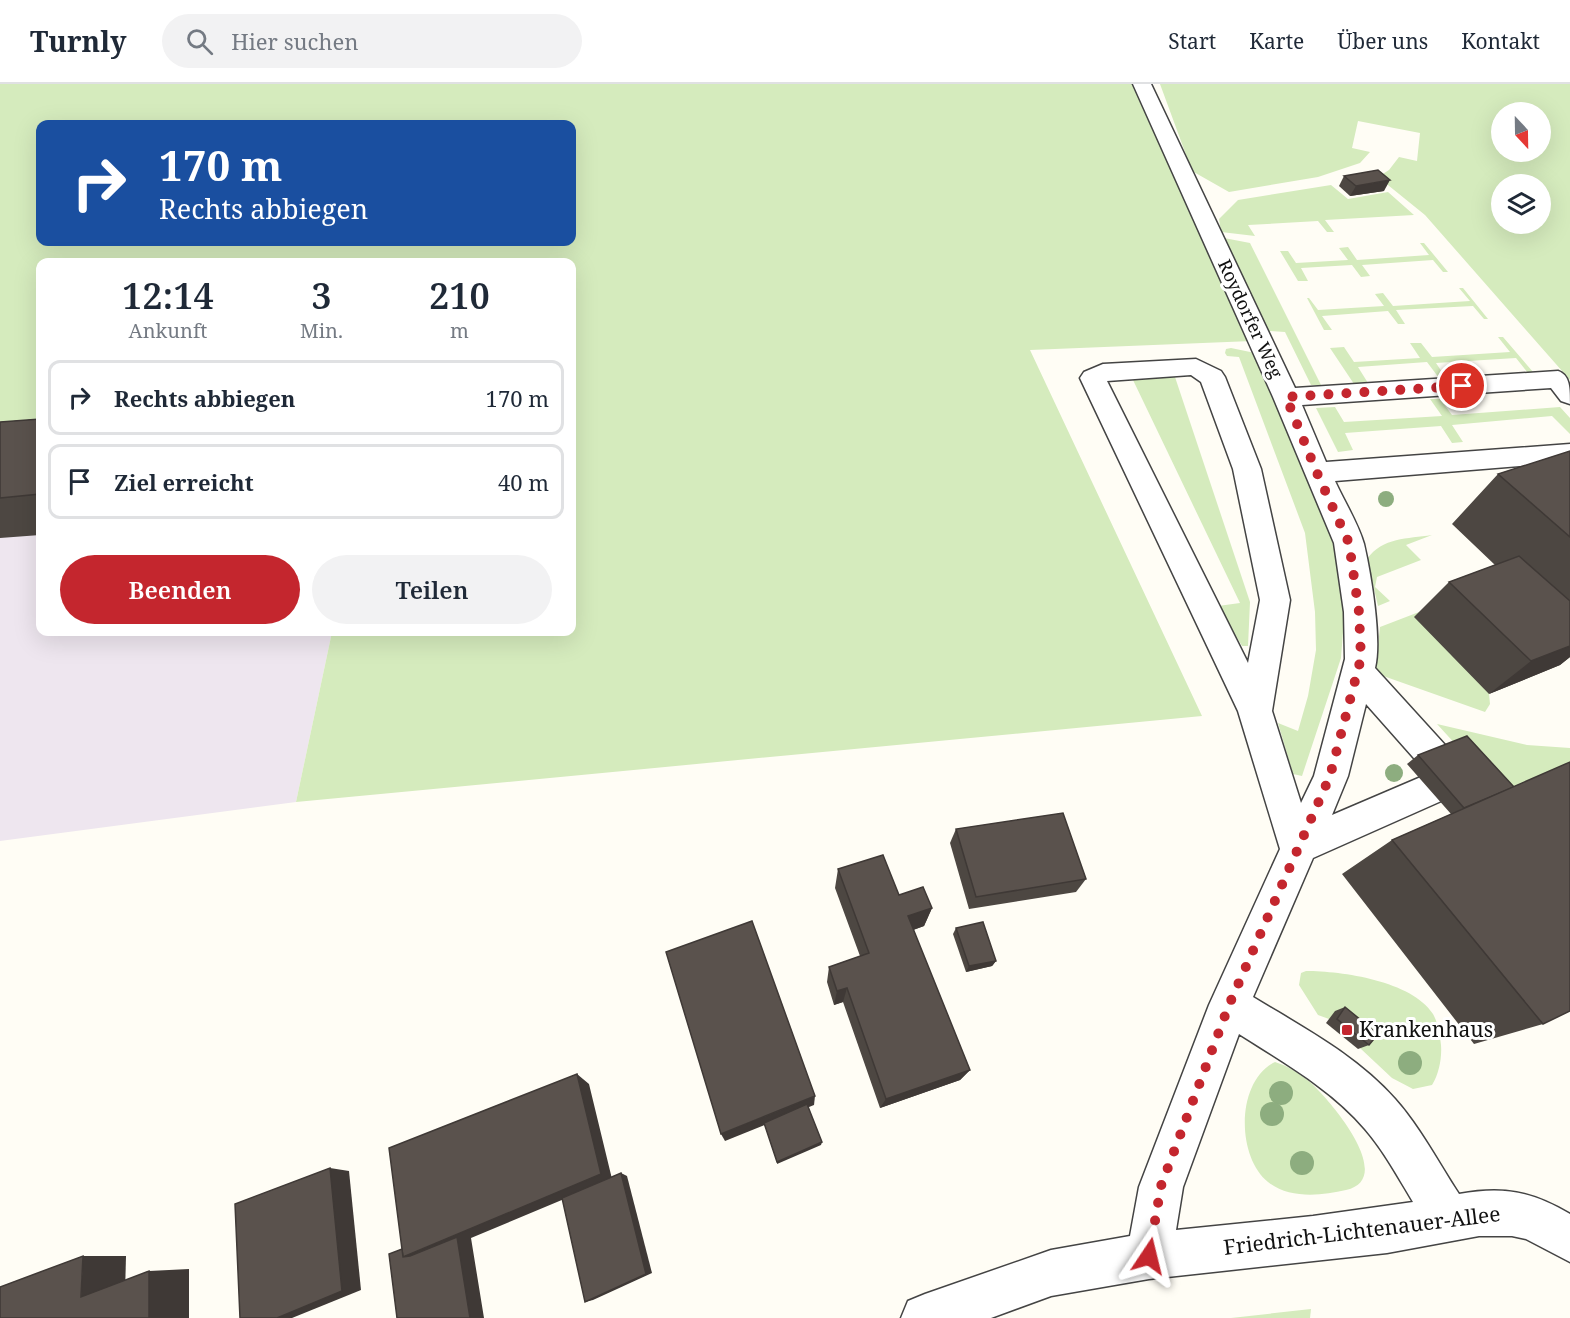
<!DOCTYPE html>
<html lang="de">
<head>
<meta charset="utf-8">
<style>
  :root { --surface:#fff; --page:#f2f2f3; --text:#1f2937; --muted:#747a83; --line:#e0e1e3; --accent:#c4262e }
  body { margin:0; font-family:"Noto Serif",serif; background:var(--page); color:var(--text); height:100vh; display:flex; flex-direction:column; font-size:22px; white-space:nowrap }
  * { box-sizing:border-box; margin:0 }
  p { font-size:20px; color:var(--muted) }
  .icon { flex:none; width:33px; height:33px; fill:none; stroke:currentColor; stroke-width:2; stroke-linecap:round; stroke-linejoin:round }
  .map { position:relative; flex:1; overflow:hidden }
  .panel { position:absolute; left:36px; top:174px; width:540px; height:378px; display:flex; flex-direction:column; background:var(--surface); border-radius:12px; box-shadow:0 6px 24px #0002 }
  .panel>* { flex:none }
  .hud { position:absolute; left:36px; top:36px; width:540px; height:126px; border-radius:12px; box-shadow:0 6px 24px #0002; background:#1a4fa0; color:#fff; overflow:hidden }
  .needle { width:39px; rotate:158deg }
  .tools { position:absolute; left:1491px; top:18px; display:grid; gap:12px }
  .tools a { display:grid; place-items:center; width:60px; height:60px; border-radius:50%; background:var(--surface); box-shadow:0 6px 24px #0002; font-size:30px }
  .pin { position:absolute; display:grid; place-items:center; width:51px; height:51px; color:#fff; margin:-26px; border:3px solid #fff; border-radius:50%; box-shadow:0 2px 6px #0007 }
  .me { position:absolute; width:66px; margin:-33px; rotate:10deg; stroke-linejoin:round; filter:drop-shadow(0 0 4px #0008) }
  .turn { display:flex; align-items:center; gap:21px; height:126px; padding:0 24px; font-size:27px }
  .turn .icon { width:78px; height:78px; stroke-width:2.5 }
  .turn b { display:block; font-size:42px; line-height:51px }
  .eta { display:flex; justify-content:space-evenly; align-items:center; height:102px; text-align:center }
  .eta b { font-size:36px; font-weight:600; line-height:42px }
  .primary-button { display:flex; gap:12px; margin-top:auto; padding:12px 24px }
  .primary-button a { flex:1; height:69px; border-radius:36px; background:var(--accent); color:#fff; font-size:24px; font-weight:600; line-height:69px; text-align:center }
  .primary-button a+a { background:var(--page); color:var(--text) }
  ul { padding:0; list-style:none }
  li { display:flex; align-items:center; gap:18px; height:75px; margin:0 12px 9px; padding:0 12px; border:3px solid var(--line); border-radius:12px }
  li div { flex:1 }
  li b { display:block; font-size:22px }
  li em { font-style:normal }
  header { display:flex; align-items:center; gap:36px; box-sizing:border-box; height:84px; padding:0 30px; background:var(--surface); border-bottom:2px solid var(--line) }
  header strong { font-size:28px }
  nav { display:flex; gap:33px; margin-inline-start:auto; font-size:21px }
  .search { width:420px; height:54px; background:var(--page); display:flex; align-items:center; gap:15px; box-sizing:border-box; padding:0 21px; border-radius:33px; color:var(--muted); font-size:22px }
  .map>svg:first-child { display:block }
</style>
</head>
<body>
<header>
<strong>Turnly</strong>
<div class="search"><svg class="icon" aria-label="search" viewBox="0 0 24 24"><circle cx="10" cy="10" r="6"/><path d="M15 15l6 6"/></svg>Hier suchen</div>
<nav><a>Start</a><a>Karte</a><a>Über uns</a><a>Kontakt</a></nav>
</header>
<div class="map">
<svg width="1570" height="1234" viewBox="0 0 1570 1234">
  <rect width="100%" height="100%" fill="#fffdf5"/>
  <!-- industrial -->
  <polygon fill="#eee6ef" points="40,345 40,548 332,548 296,718 0,757 0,348"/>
  <!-- green -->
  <g fill="#d5ebbd" fill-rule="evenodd">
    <path d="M0 0H1132L1252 257 1030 266 1202 632 296 718 332 548H572V178H40V345L0 348ZM40 40H572V158H40Z"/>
    <path d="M1160 0H1570V296L1425 131 1378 93 1389 86 1399 73 1417 77 1420 49 1358 37 1352 64 1370 68 1360 79 1318 93 1229 108 1192 87ZM1502 28H1540V68H1502ZM1502 100H1540V140H1502Z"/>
    <polygon points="1331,101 1348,115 1388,108 1414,131 1325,136 1334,148 1327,148 1318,137 1248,141 1255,152 1221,148 1219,135 1238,116"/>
    <polygon points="1224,154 1250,159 1321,301 1311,301 1285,248 1268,247"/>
    <polygon points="1420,159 1424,159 1448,188 1443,188 1433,176 1362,181 1370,192 1361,193 1352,181 1301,184 1308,197 1298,197 1280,167 1288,167 1296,179 1348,176 1339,164 1348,163 1357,176 1429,171"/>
    <polygon points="1459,204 1463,204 1488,235 1484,235 1473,222 1396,226 1405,240 1398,240 1388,227 1322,232 1332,246 1324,246 1307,214 1309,214 1318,226 1384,222 1375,210 1383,209 1393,222 1470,217"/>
    <polygon points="1498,253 1503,253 1533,288 1528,289 1516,274 1436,279 1446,294 1439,294 1427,278 1358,283 1368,299 1354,300 1330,264 1344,263 1354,278 1420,274 1410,259 1421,259 1432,273 1510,268"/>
    <polygon points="1231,264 1255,269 1327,438 1337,472 1345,522 1341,574 1302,692 1293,690 1278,639 1298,647 1308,612 1316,566 1315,528 1305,449 1239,273 1227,272 1225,269 1226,265"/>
    <polygon points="1175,293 1250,518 1248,562 1242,562 1218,522 1240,519 1133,296"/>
    <polygon points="1430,315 1440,315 1452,331 1560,323 1570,334 1570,350 1552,332 1452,341 1463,358 1452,359 1441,342 1345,349 1353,366 1338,368 1316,324 1335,323 1344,338 1442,332"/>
    <path d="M1432 451 1406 461 1421 476 1377 493 1375 503 1390 517 1378 522 1367 475C1383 453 1407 455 1432 451Z"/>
    <polygon points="1479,505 1490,620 1485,628 1372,588 1376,581 1380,543"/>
    <polygon points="1437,640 1527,661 1570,664 1570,678 1500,709"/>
    <path d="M1306 887C1342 887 1412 897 1433 930 1438 939 1440 951 1441 961 1442 974 1439 990 1432 1001L1413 1005 1392 994 1329 935 1318 931 1299 901 1301 889Z"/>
    <path d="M1275 978C1288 982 1299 989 1310 998 1328 1014 1398 1094 1346 1106 1321 1112 1289 1115 1268 1098 1236 1072 1236 997 1275 978Z"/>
    <polygon points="1311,1225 1310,1234 1231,1234"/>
  </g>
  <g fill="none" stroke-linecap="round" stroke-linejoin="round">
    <!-- minor casing -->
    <g stroke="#444" stroke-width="3">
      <path id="minor" d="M1133 0H1151L1295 304 1558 287C1570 291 1570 304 1570 320L1561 317 1551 304 1302 321 1326 378 1570 360V378L1335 397C1344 417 1358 439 1364 460 1371 490 1382 556 1375 584L1466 684 1471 695 1466 706 1313 774 1253 913C1302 943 1356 971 1395 1015 1420 1043 1438 1078 1459 1110 1503 1102 1531 1107 1570 1130V1178L1526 1155 1512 1152H1479L1387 1169 1149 1195 1051 1212 991 1234H901L908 1217 925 1210 1051 1166 1130 1152 1139 1103 1209 921 1280 765 1238 627 1080 294 1084 288 1103 280 1196 275 1221 287 1225 293 1261 385 1290 516 1272 627 1301 719 1314 692 1345 575 1344 528 1334 459 1273 313ZM1191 291 1201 298 1233 385 1260 516 1248 579 1107 297ZM1366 620 1428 690 1332 731 1348 692ZM1239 950C1283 978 1331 1005 1365 1045 1384 1067 1398 1093 1413 1118L1313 1132 1176 1146 1183 1103Z"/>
    </g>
    <!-- minor -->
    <use href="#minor" fill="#fff" fill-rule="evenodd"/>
  </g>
  <!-- trees -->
  <g fill="#8dad7f">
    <circle cx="1386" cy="415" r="8"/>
    <circle cx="1394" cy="689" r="9"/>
    <circle cx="1410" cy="979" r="12"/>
    <circle cx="1281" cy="1009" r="12"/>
    <circle cx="1272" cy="1030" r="12"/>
    <circle cx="1302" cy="1079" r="12"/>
  </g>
  <!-- wall -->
  <g fill="#4d4742">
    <polygon points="1344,92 1384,107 1350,112 1339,102"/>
    <polygon points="40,335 40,451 0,454 0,338"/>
    <polygon points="1570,367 1570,573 1560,581 1489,610 1414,533 1449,498 1495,481 1452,440 1498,390"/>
    <polygon points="1418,671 1514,703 1543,940 1474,960 1342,790 1392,756 1451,730 1407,680"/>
    <polygon points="956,745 1086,795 1076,808 969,825 950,759"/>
    <polygon points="838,785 932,824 924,842 913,846 970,986 960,996 880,1024 843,918 834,921 827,898 829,883 860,872 835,804"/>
    <polygon points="956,844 996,877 992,882 966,888 953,850"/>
    <polygon points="1345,923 1369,961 1358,965 1326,939 1335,927"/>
  </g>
  <!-- shaded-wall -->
  <g fill="#3f3936">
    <polygon points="1390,96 1384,107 1350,112 1356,102"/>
    <polygon points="1570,562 1570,573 1560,581 1489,610 1531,577"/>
    <polygon points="932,824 924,842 902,850 908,832"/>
    <polygon points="996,877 992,882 966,888 969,882"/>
    <polygon points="847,904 843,918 834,921 837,907"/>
    <polygon points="970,986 960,996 880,1024 886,1015"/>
    <polygon points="577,990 589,1000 612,1095 471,1154 484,1234 470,1234 427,1172 403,1173"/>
    <polygon points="815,1012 814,1021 725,1057 721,1050"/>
    <polygon points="822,1058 821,1061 777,1080 777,1078"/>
    <polygon points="330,1084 349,1087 361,1206 292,1234 277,1234"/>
    <polygon points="621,1089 627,1092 652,1189 593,1216 585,1218"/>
    <polygon points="83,1172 126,1172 125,1210 81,1213"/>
    <polygon points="189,1185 189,1234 149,1234 149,1187"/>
  </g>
  <!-- building -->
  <g fill="#5a524d" stroke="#3f3936" stroke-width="1.5">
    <polygon points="1378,86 1390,96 1356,102 1344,92"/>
    <polygon points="40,335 40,410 0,414 0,338"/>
    <polygon points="1570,367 1570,453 1498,390"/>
    <polygon points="1519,472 1570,517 1570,562 1531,577 1449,498"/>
    <polygon points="1467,652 1514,703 1464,724 1418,671"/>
    <polygon points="1570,678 1570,927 1543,940 1392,756"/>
    <polygon points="1063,729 1086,795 976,813 956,745"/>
    <polygon points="883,771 899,811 923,803 932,824 908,832 970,986 886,1015 847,904 837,907 829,883 869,869 838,785"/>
    <polygon points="752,837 815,1012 721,1050 666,868"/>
    <polygon points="983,838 996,877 969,882 956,844"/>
    <polygon points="1345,923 1378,950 1369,961 1337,935"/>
    <polygon points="577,990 601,1090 403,1173 389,1064"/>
    <polygon points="807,1020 822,1058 777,1078 764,1039"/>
    <polygon points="330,1084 342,1207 277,1234 240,1234 235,1120"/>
    <polygon points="621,1089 646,1190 585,1218 562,1114"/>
    <polygon points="457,1153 470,1234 397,1234 389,1170 402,1165 403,1173 410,1172"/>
    <polygon points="83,1172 81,1213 149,1187 149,1234 0,1234 0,1203"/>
  </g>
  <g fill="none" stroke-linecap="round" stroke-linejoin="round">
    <!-- route -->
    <polyline stroke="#c4262e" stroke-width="10" stroke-dasharray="0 18" points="1149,1172 1161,1102 1229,921 1330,692 1361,574 1359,528 1349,459 1317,389 1286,313 1462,302"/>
  </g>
  <!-- markers -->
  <rect fill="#c4262e" stroke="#fff" stroke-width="2" x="1341" y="940" width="12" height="12" rx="3"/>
  <g text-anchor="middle" stroke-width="6" stroke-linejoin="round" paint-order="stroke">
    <!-- street labels -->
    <g font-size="18" fill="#111" stroke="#fff">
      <text transform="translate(1250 235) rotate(65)" y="6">Roydorfer Weg</text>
    </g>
    <!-- near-poi labels -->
    <g font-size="21" fill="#111" stroke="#fff" text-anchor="start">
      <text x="1359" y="953">Krankenhaus</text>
    </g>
    <!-- near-street labels -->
    <g font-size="21" fill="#111" stroke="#fff">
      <text transform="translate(1362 1147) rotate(-7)" y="7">Friedrich-Lichtenauer-Allee</text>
    </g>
  </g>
</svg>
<div class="tools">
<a><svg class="needle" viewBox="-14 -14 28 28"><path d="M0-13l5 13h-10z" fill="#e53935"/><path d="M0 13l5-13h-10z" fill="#747a83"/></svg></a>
<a><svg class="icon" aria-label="layers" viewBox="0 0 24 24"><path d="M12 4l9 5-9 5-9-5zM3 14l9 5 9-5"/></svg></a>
</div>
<div class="pin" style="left:1462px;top:302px;background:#d93025"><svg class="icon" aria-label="arrive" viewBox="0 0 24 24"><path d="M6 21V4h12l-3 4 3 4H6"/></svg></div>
<svg class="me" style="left:1149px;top:1172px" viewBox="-20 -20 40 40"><path d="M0-17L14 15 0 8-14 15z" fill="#c4262e" stroke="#fff" stroke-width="4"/></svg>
<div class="hud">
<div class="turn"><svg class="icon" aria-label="right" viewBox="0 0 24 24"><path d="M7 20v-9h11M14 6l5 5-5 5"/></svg><div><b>170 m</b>Rechts abbiegen</div></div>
</div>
<section class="panel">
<div class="eta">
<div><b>12:14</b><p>Ankunft</p></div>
<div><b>3</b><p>Min.</p></div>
<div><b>210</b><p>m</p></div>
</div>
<ul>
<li><svg class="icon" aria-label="right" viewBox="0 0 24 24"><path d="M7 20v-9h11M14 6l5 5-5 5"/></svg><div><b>Rechts abbiegen</b></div><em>170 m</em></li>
<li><svg class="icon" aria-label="arrive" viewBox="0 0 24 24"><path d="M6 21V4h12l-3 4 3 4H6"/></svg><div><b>Ziel erreicht</b></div><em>40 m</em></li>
</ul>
<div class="primary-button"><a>Beenden</a><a>Teilen</a></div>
</section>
</div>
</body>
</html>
